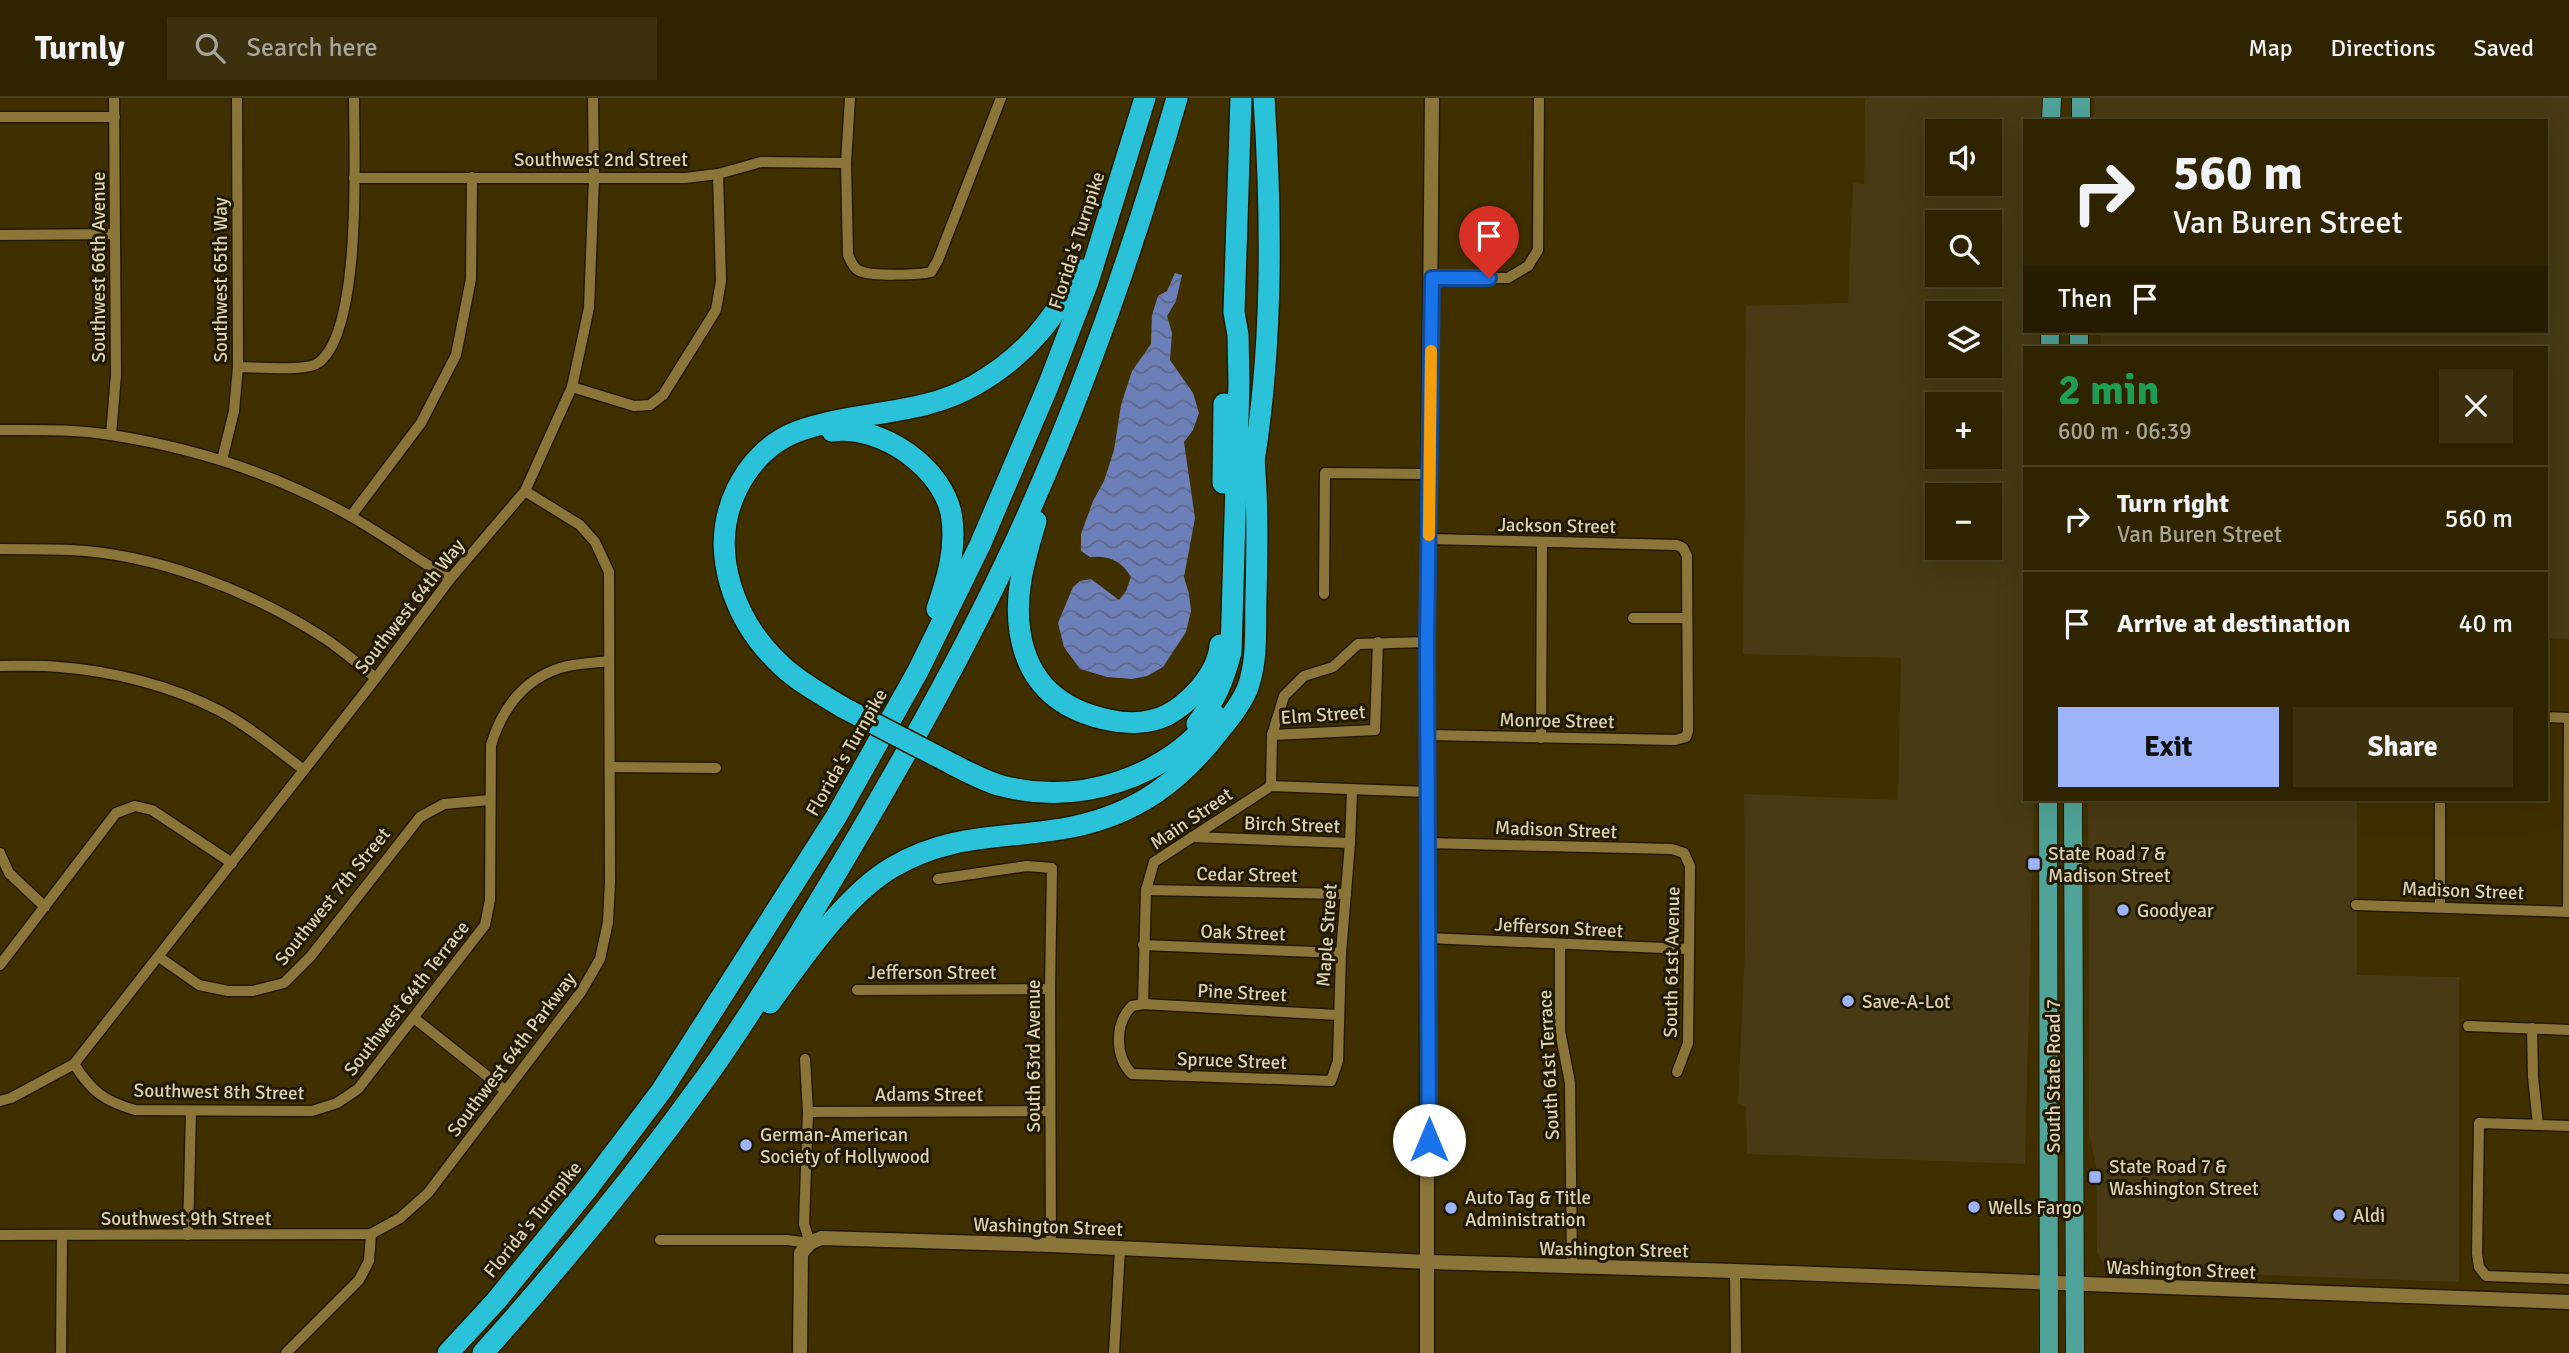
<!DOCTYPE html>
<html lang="en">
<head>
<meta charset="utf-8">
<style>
  :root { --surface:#302400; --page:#3c300f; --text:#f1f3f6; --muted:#a8a499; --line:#4b4122; --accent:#9db4fd }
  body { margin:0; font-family:Signika,sans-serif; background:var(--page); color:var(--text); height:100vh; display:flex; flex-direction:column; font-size:26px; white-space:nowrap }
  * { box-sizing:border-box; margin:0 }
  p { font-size:23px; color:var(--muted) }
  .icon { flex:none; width:38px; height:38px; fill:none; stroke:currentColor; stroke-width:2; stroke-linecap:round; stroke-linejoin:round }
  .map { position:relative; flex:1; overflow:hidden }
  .panel { position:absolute; left:2023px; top:248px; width:525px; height:455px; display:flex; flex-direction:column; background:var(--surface); border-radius:0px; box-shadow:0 7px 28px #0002,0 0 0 2px var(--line) }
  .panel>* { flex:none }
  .hud { position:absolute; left:2023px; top:21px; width:525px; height:214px; border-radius:0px; box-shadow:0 7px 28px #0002,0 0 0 2px var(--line); background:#302400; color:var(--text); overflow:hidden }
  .tools { position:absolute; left:1925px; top:21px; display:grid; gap:14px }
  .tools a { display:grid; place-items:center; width:77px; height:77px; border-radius:0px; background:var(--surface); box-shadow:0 7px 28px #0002,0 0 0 2px var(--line); font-size:35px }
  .pin { position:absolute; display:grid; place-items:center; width:60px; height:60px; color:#fff; margin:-72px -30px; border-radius:50% 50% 50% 0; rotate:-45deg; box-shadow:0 0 7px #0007 }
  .pin .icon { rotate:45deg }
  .me { position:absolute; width:77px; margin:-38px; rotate:0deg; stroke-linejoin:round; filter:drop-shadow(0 0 5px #0008) }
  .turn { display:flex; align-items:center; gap:24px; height:147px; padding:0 35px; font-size:32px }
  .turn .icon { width:91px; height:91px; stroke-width:2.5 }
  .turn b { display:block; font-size:49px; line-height:60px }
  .then { display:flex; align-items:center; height:66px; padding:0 35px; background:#0003; gap:14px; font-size:26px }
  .round { display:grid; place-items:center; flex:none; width:74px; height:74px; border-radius:0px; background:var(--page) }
  .overview { display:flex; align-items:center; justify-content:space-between; height:119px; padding:0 35px }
  h1 { font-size:42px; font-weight:700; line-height:52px; color:#1e9e55 }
  .action { display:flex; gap:14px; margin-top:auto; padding:14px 35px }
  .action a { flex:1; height:80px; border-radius:0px; background:var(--accent); color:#111; font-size:28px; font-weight:700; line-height:80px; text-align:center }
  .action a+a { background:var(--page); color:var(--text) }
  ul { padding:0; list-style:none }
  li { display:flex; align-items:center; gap:21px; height:105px; padding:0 35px; border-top:2px solid var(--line) }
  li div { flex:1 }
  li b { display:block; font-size:26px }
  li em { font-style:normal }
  header { display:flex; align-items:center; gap:42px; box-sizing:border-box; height:98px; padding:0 35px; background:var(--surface); border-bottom:2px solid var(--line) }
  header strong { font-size:33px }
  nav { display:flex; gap:38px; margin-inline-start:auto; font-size:24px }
  .search { width:490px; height:63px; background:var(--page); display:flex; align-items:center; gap:18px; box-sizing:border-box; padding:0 24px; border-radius:0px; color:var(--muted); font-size:26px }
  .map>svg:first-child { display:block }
</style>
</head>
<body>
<header>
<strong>Turnly</strong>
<div class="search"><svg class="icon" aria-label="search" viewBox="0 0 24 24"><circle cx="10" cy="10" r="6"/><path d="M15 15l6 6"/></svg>Search here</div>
<nav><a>Map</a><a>Directions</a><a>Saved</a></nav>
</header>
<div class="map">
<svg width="2569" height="1255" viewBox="0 0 2569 1255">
  <defs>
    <pattern id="water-waves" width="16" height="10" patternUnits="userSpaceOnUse" patternTransform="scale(1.75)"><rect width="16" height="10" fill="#6d7fb8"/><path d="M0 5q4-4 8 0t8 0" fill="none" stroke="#5e698a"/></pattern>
  </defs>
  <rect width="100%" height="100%" fill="#403000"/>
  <!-- built -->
  <g fill="#473a14" fill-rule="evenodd">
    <path d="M1865 0H2050V23H2025V233H2045L2044 250H2025V702H2034L2025 1066 1747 1056 1746 1009 1738 1005 1745 850 1744 696 1898 702 1901 560 1743 556 1746 208 1848 205 1853 85 1864 86ZM1937 33H1990V86H1937ZM1937 124H1990V177H1937ZM1937 215H1990V268H1937ZM1937 306H1990V359H1937ZM1937 397H1990V450H1937Z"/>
    <polygon points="2094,0 2569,0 2569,541 2546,540 2546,250 2100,250 2101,233 2546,233 2546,23 2094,23"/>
    <polygon points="2088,702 2357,702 2357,877 2459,879 2459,1184 2151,1173 2109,1171 2105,1168 2097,1154 2096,1067 2089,1036"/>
  </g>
  <!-- water -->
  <path fill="url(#water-waves)" d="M1175 175 1182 177 1176 203 1167 218 1172 235 1170 262 1193 295 1199 315 1193 332 1184 344 1195 420 1184 479 1189 496 1191 513 1186 534 1163 569 1147 578 1132 581 1107 579 1080 571 1064 549 1058 525 1073 489 1080 483 1091 481 1119 502 1126 493 1131 479C1122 463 1109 457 1090 459L1081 453V436L1093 403 1104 383 1114 352 1121 307 1132 273 1151 246 1152 217 1158 198 1167 193Z"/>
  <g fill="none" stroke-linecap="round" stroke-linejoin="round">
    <!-- minor casing -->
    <g stroke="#231900" stroke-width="13">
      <g id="minor">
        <path d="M850 0 846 65 848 157C852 165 854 172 863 174 874 178 919 177 931 174L938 162 1001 0"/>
        <polyline points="0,19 115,19"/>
        <polyline points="354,80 685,80 718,76 761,64 846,65"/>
        <polyline points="0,137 115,136"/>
        <polyline points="1432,180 1508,180 1528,168 1538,152 1539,0"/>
        <path d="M238 269C255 269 305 274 318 265 363 233 354 53 354 0"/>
        <polyline points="572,289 634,308 650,307 663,297 716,212 721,183 718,76"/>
        <path d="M0 332C37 332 75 331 111 337 195 350 278 377 352 419 385 438 417 461 450 481"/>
        <polyline points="111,337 116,277 114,0"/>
        <polyline points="222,362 234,313 238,269 237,0"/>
        <polyline points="351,418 421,325 456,257 471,181 472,79"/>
        <path d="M0 451C23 451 47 451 70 452 156 456 248 492 321 538 340 550 358 566 376 580"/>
        <polyline points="1324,496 1325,375 1429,376"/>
        <polyline points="1633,520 1687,520"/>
        <path d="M0 568C20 568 40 567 59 569 113 573 172 588 220 613 250 629 276 651 304 672"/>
        <polyline points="2546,619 2569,620"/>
        <polyline points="1272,637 1375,632 1378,544"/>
        <polyline points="1428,637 1675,642 1686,639 1688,633 1687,458 1683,450 1677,447 1428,441"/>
        <polyline points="1541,640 1542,444"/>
        <polyline points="611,669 716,670"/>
        <polyline points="1271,688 1272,637 1284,598 1304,578 1333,569 1358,546 1427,544"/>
        <polyline points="1192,739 1350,745"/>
        <polyline points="1427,745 1672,751 1684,755 1690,768 1688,945 1677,974"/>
        <polyline points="0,755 9,775 45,809"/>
        <polyline points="938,781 1027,768 1052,770 1050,891 1051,1147"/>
        <polyline points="1146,792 1346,796"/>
        <polyline points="2356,807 2569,814"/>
        <polyline points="2440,809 2440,702"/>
        <polyline points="2568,814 2569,620"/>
        <polyline points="1428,840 1688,851"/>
        <polyline points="1143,847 1341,855"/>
        <polyline points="1560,847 1560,933 1570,985 1572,1169"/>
        <polyline points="159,859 199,887 228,893 253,893 284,885 311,858 420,719 444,706 490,702"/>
        <polyline points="0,867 116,715 135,708 152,712 232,765"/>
        <polyline points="857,892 1050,891"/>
        <polyline points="1143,906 1146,792 1154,764 1271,688 1428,694"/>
        <path d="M1338 917 1143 906 1132 908C1114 926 1115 959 1132 976L1331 983 1338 963 1341 855 1350 745 1352 692"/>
        <polyline points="414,920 506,993"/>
        <polyline points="2468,928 2569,932"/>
        <polyline points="2532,930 2533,979 2538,1027"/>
        <polyline points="74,966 376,580 450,481 525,393 572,289 589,210 594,80 593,0"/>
        <path d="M0 1003 11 1000 74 966C92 994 104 1003 135 1012L312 1013 337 1005 358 991 485 827 490 802 491 647C502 611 523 582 560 570 575 565 593 565 609 563"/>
        <polyline points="808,1014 1050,1013"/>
        <polyline points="2569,1028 2479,1025 2477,1156 2479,1169 2486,1178 2569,1181"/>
        <polyline points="0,1137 371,1136 400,1120 428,1095 581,894 600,861 608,824 610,784 609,474 595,444 580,427 525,393"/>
        <polyline points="188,1137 191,1013"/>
        <polyline points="660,1142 787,1142 810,1145 804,1126 808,1014 805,961"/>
        <polyline points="1735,1173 1736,1255"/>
        <polyline points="61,1255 62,1137"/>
        <polyline points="286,1255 359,1182 369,1163 371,1136"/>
        <polyline points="1114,1255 1120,1151"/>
      </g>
    </g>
    <!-- tertiary casing -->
    <g stroke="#231900" stroke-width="17">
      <g id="tertiary">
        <polyline points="800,1255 801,1155 810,1145 821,1140 1051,1147 1429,1164 1735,1173 2569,1204"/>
        <polyline points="1427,1255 1427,544 1432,0"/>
      </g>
    </g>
    <!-- primary casing -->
    <g stroke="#231900" stroke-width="20">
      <g id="primary">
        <polyline points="2051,23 2052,0"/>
        <polyline points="2081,23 2081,0"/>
        <polyline points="2050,250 2050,233"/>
        <polyline points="2079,250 2079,233"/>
        <polyline points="2048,702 2049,1255"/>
        <polyline points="2073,702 2075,1255"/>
      </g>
    </g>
    <!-- motorway casing -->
    <g stroke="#231900" stroke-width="24">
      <g id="motorway">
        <path d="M832 333C881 326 946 371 952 421 956 453 947 481 937 511"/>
        <path d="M1252 376C1273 252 1272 124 1264 0"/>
        <polyline points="1223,385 1224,306"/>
        <path d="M1036 423C1025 460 1014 495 1020 534 1028 585 1060 612 1109 622 1127 626 1149 626 1167 617 1179 611 1191 600 1200 590 1210 578 1219 563 1220 547"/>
        <path d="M844 610C823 597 800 585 782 568 734 524 707 452 737 391 749 366 770 344 796 334 854 312 920 319 975 287 1026 258 1053 222 1081 172"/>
        <path d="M1197 626C1215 602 1224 582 1231 554L1239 285 1238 237 1234 214 1241 0"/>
        <path d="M952 666C968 674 984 683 1002 688 1080 708 1165 680 1215 617"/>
        <path d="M770 905C802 861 846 796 893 769 955 733 1007 742 1072 729 1136 716 1180 684 1219 633 1230 620 1242 605 1248 589 1258 560 1255 530 1256 500 1257 453 1258 408 1254 362"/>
        <polyline points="448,1255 496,1203 588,1090 662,992 836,719 918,573 980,447 1048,288 1088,184 1145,0"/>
        <path d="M483 1255C562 1167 638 1074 707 978 752 915 792 848 832 782 893 680 952 577 1003 470 1075 320 1131 160 1177 0"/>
      </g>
    </g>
    <!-- minor -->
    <use href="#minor" stroke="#8b7538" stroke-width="10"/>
    <!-- tertiary -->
    <use href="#tertiary" stroke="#8b7538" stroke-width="14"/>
    <!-- primary -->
    <use href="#primary" stroke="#50a399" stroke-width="18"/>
    <!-- motorway -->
    <use href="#motorway" stroke="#29c2d9" stroke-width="21"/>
    <!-- motorway-bridge casing -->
    <g stroke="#231900" stroke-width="24" stroke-linecap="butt">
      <polyline id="motorway-bridge" points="844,610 952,666"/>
    </g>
    <!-- motorway-bridge -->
    <use href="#motorway-bridge" stroke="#29c2d9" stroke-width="21"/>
  </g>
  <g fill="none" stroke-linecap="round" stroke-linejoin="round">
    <!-- route casing -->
    <g stroke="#114b97" stroke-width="18">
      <polyline id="route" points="1429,1042 1427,544 1432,180 1489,180"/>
    </g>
    <!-- route -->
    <use href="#route" stroke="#1a73e8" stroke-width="12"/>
    <!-- slow -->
    <polyline stroke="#f59e0b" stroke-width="12" points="1429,437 1431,253"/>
  </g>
  <!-- markers -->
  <g fill="#9db4fd" stroke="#221901" stroke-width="2.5">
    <rect x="2027" y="759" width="14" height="14" rx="3.5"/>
    <circle cx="2123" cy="812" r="7"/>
    <circle cx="1848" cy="903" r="7"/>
    <circle cx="746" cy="1047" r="7"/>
    <rect x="2088" y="1072" width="14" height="14" rx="3.5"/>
    <circle cx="1974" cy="1109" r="7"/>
    <circle cx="1451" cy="1110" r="7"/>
    <circle cx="2339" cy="1117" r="7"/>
  </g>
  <g text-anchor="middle" stroke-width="6" stroke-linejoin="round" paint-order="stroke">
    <!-- street labels -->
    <g font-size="19" fill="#ddd1b3" stroke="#221901">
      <text x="601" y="68">Southwest 2nd Street</text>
      <text transform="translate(1076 142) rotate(-72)" y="7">Florida's Turnpike</text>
      <text transform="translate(98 169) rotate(-90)" y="7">Southwest 66th Avenue</text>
      <text transform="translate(220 182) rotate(-90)" y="7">Southwest 65th Way</text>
      <text transform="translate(1557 427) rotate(1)" y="7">Jackson Street</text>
      <text transform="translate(409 508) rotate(-52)" y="7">Southwest 64th Way</text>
      <text transform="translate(1323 616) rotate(-4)" y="7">Elm Street</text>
      <text transform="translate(1557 622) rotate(1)" y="7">Monroe Street</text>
      <text transform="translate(846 654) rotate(-60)" y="7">Florida's Turnpike</text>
      <text transform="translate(1191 720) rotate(-34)" y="7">Main Street</text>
      <text transform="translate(1292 726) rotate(2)" y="7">Birch Street</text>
      <text transform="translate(1556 731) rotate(2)" y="7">Madison Street</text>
      <text transform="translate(1247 776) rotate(1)" y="7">Cedar Street</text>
      <text transform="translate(2463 792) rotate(2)" y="7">Madison Street</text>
      <text transform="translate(332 798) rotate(-51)" y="7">Southwest 7th Street</text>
      <text transform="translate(1559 829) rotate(3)" y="7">Jefferson Street</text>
      <text transform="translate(1243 834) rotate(2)" y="7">Oak Street</text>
      <text transform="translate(1326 837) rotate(-86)" y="7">Maple Street</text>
      <text transform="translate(1671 864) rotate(-89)" y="7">South 61st Avenue</text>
      <text x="932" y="881">Jefferson Street</text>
      <text transform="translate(1242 894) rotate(3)" y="7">Pine Street</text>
      <text transform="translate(406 900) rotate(-52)" y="7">Southwest 64th Terrace</text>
      <text transform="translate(511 956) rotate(-53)" y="7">Southwest 64th Parkway</text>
      <text transform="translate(1033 958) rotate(-90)" y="7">South 63rd Avenue</text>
      <text transform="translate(1232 962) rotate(2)" y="7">Spruce Street</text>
      <text transform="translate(1548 967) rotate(-93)" y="7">South 61st Terrace</text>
      <text transform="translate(2053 978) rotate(-90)" y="7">South State Road 7</text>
      <text transform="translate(219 993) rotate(1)" y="7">Southwest 8th Street</text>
      <text x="929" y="1003">Adams Street</text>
      <text x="186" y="1127">Southwest 9th Street</text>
      <text transform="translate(532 1121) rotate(-51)" y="7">Florida's Turnpike</text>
      <text transform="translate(1048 1128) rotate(2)" y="7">Washington Street</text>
      <text transform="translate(1614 1151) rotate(1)" y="7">Washington Street</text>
      <text transform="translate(2181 1171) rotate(2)" y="7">Washington Street</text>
    </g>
    <!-- poi labels -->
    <g font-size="19" fill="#ddd1b3" stroke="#221901" text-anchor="start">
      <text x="2048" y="762">State Road 7 &amp;<tspan x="2048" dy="22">Madison Street</tspan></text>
      <text x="2137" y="819">Goodyear</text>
      <text x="1862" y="910">Save-A-Lot</text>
      <text x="760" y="1043">German-American<tspan x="760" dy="22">Society of Hollywood</tspan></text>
      <text x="2109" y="1075">State Road 7 &amp;<tspan x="2109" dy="22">Washington Street</tspan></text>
      <text x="1465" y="1106">Auto Tag &amp; Title<tspan x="1465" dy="22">Administration</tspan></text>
      <text x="1988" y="1116">Wells Fargo</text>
      <text x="2353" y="1124">Aldi</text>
    </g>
  </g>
</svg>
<div class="tools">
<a><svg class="icon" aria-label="sound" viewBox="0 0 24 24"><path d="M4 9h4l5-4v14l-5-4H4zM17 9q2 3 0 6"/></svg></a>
<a><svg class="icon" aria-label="search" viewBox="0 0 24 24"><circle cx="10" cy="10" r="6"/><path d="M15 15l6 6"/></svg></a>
<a><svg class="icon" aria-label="layers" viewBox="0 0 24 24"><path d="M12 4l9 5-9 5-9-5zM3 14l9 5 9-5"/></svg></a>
<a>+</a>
<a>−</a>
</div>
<div class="pin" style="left:1489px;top:180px;background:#d93025"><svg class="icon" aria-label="arrive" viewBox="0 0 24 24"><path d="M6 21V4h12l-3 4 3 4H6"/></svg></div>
<svg class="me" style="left:1429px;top:1042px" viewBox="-20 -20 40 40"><circle r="19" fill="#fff"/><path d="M0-13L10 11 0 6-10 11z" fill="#1a73e8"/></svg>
<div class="hud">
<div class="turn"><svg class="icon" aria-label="right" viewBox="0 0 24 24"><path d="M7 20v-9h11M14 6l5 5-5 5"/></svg><div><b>560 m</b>Van Buren Street</div></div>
<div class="then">Then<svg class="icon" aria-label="arrive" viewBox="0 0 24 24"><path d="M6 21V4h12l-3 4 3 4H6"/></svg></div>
</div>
<section class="panel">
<div class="overview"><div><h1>2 min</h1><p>600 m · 06:39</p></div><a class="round"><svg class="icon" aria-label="close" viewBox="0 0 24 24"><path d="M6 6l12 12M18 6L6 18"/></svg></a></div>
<ul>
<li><svg class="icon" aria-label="right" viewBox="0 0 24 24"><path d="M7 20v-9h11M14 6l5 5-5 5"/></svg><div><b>Turn right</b><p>Van Buren Street</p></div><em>560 m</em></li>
<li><svg class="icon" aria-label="arrive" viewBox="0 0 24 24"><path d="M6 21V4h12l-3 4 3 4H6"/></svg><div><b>Arrive at destination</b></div><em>40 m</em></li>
</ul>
<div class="action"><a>Exit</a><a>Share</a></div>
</section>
</div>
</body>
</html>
